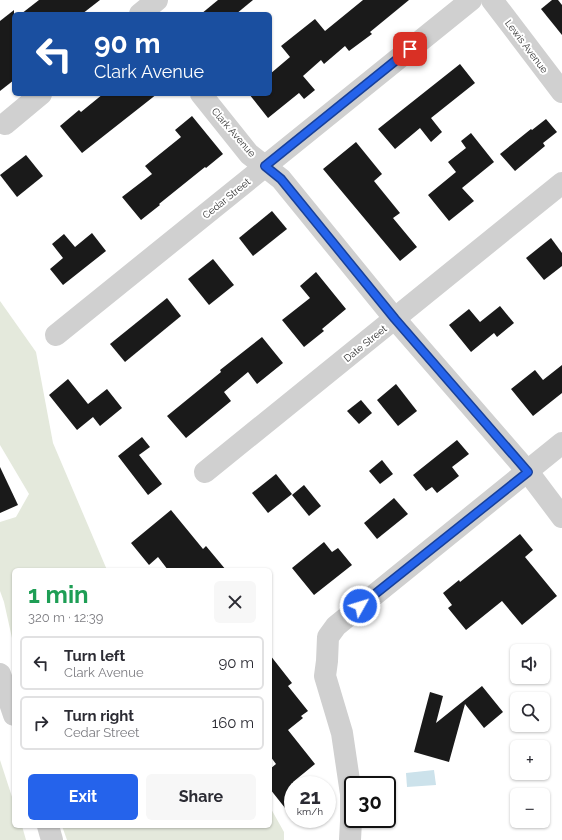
<!DOCTYPE html>
<html lang="en">
<head>
<meta charset="utf-8">
<style>
  :root { --surface:#fff; --page:#f7f7f7; --text:#2b2b33; --muted:#7c7c81; --line:#e1e1e2; --accent:#2563eb }
  body { margin:0; font-family:Raleway,sans-serif; background:var(--page); color:var(--text); height:100vh; display:flex; flex-direction:column; font-size:15px; white-space:nowrap }
  * { box-sizing:border-box; margin:0 }
  p { font-size:13px; color:var(--muted) }
  .icon { flex:none; width:22px; height:22px; fill:none; stroke:currentColor; stroke-width:2; stroke-linecap:round; stroke-linejoin:round }
  .map { position:relative; flex:1; overflow:hidden }
  .side { position:absolute; left:12px; top:568px; width:260px; height:260px; display:flex; flex-direction:column; background:var(--surface); border-radius:6px; box-shadow:0 1px 3px #0004 }
  .side>* { flex:none }
  .banner { position:absolute; left:12px; top:12px; width:260px; height:84px; border-radius:6px; box-shadow:0 1px 3px #0004; background:#1a4fa0; color:#fff; overflow:hidden }
  .controls { position:absolute; left:510px; top:644px; display:grid; gap:8px }
  .controls a { display:grid; place-items:center; width:40px; height:40px; border-radius:6px; background:var(--surface); box-shadow:0 1px 3px #0004; font-size:20px }
  .speed { position:absolute; left:284px; top:776px; display:flex; gap:8px; font-size:20px; font-weight:700; text-align:center }
  .speed>* { display:grid; place-content:center; width:52px; height:52px; border-radius:50%; background:var(--surface); box-shadow:0 1px 3px #0004; line-height:1 }
  .speed small { font-size:10px; font-weight:400 }
  .speed .limit { border:2px solid #111; border-radius:6px; background:#fff; color:#111 }
  .pin { position:absolute; display:grid; place-items:center; width:34px; height:34px; color:#fff; margin:-17px; border-radius:8px; box-shadow:0 2px 6px #0006 }
  .me { position:absolute; width:44px; margin:-22px; rotate:51deg; stroke-linejoin:round; filter:drop-shadow(0 0 3px #0008) }
  .turn { display:flex; align-items:center; gap:14px; height:84px; padding:0 16px; font-size:18px }
  .turn .icon { width:52px; height:52px; stroke-width:2.5 }
  .turn b { display:block; font-size:28px; line-height:34px }
  .round { display:grid; place-items:center; flex:none; width:42px; height:42px; border-radius:6px; background:var(--page) }
  .overview { display:flex; align-items:center; justify-content:space-between; height:68px; padding:0 16px }
  h1 { font-size:24px; font-weight:700; line-height:30px; color:#1e9e55 }
  .button { display:flex; gap:8px; margin-top:auto; padding:8px 16px }
  .button a { flex:1; height:46px; border-radius:6px; background:var(--accent); color:#fff; font-size:16px; font-weight:700; line-height:46px; text-align:center }
  .button a+a { background:var(--page); color:var(--text) }
  ul { padding:0; list-style:none }
  li { display:flex; align-items:center; gap:12px; height:54px; margin:0 8px 6px; padding:0 8px; border:2px solid var(--line); border-radius:6px }
  li div { flex:1 }
  li b { display:block; font-size:15px }
  li em { font-style:normal }
  .map>svg:first-child { display:block }
</style>
</head>
<body>
<div class="map">
<svg width="562" height="840" viewBox="0 0 562 840">
  <rect width="100%" height="100%" fill="#fff"/>
  <!-- green -->
  <g fill="#e4e9dc">
    <polygon points="0,301 36,352 53,443 107,570 14,570 14,647 4,602 0,591 0,522 16,517 29,494 0,445"/>
    <polygon points="0,760 14,803 14,826 22,826 26,840 0,840"/>
    <polygon points="270,807 284,832 284,840 67,840 62,826 270,826"/>
  </g>
  <!-- water -->
  <polygon fill="#cce2eb" points="434,770 436,785 407,787 406,773"/>
  <!-- building -->
  <g fill="#1a1a1a">
    <polygon points="39,0 100,0 82,14 21,14"/>
    <polygon points="218,0 253,0 236,14 201,14"/>
    <polygon points="363,0 409,0 370,32 372,34 349,51 345,46 324,64 321,60 303,76 315,90 304,99 299,93 268,118 249,94 270,94 270,74 290,57 281,46 315,19 325,31"/>
    <polygon points="552,0 558,0 562,5 562,35 541,9"/>
    <polygon points="14,10 14,80 0,91 0,21"/>
    <polygon points="460,64 475,83 431,118 442,132 431,142 420,128 395,149 378,129"/>
    <polygon points="103,94 157,94 82,153 60,126 79,110 81,112"/>
    <polygon points="192,116 223,154 206,168 205,167 159,204 160,205 141,220 122,197 152,174 145,166 181,137 175,130"/>
    <polygon points="546,119 557,132 543,143 545,146 515,171 500,154 531,129 532,130"/>
    <polygon points="471,133 494,162 462,188 474,201 449,221 428,195 456,172 448,162 466,148 461,141"/>
    <polygon points="356,142 382,174 374,181 400,213 393,218 417,247 400,261 323,169"/>
    <polygon points="26,155 43,176 17,197 0,175"/>
    <polygon points="272,211 287,229 253,256 239,238"/>
    <polygon points="92,233 106,251 63,285 50,269 63,258 52,244 64,234 75,247"/>
    <polygon points="551,238 562,253 562,266 544,280 526,258"/>
    <polygon points="213,259 234,285 209,305 188,279"/>
    <polygon points="316,272 346,309 322,329 324,331 304,347 282,320 310,298 300,286"/>
    <polygon points="167,298 181,316 125,362 110,344"/>
    <polygon points="500,306 514,323 497,337 494,333 471,352 449,325 469,309 480,322"/>
    <polygon points="262,337 283,363 257,384 248,372 224,392 231,401 186,438 167,416 221,372 220,370"/>
    <polygon points="562,365 562,393 533,416 511,389 535,370 543,380"/>
    <polygon points="68,379 88,404 107,389 122,408 100,426 93,417 77,430 49,395"/>
    <polygon points="396,384 417,411 398,426 377,400"/>
    <polygon points="361,400 372,413 359,424 347,411"/>
    <polygon points="142,437 150,447 139,455 162,484 148,495 118,456"/>
    <polygon points="457,440 469,454 452,467 459,476 437,493 432,487 426,491 413,475"/>
    <polygon points="382,460 393,474 380,484 369,471"/>
    <polygon points="0,467 18,505 0,513"/>
    <polygon points="276,474 292,494 268,513 252,493"/>
    <polygon points="304,485 321,506 309,516 292,495"/>
    <polygon points="394,498 408,514 377,539 364,523"/>
    <polygon points="171,510 203,549 206,546 226,570 168,570 158,557 149,565 131,543"/>
    <polygon points="520,534 533,550 525,557 557,596 522,625 502,601 466,630 448,608 452,605 443,593 459,580 460,582"/>
    <polygon points="324,542 332,552 338,548 352,565 314,595 292,568"/>
    <polygon points="270,655 292,683 288,686 308,711 301,716 303,718 288,730 315,764 293,782 293,818 270,789 270,769 276,764 270,756"/>
    <polygon points="482,686 503,712 484,728 465,704 449,762 414,752 430,692 443,696 436,723"/>
  </g>
  <g fill="none" stroke-linecap="round" stroke-linejoin="round">
    <!-- minor -->
    <g stroke="#d0d0d0" stroke-width="22">
      <polyline points="492,0 562,92"/>
      <polyline points="140,14 157,0"/>
      <polyline points="201,94 249,154 281,179 395,319 528,472 562,517"/>
      <polyline points="5,124 41,94"/>
      <polyline points="56,335 471,0"/>
      <polyline points="205,472 562,183"/>
      <polyline points="0,674 14,715"/>
      <polyline points="48,826 52,840"/>
      <polyline points="350,840 351,821 351,794 342,733 325,676 327,661 328,637 336,626 562,443"/>
    </g>
  </g>
  <g fill="none" stroke-linecap="round" stroke-linejoin="round">
    <!-- route casing -->
    <g stroke="#184099" stroke-width="10">
      <polyline id="route" points="360,606 528,472 395,319 281,179 265,166 410,49"/>
    </g>
    <!-- route -->
    <use href="#route" stroke="#2563eb" stroke-width="7"/>
  </g>
  <g text-anchor="middle" stroke-width="4" stroke-linejoin="round" paint-order="stroke">
    <!-- street labels -->
    <g font-size="10" fill="#333" stroke="#fff">
      <text transform="translate(527 46) rotate(53)" y="4">Lewis Avenue</text>
      <text transform="translate(234 132) rotate(49)" y="4">Clark Avenue</text>
      <text transform="translate(226 198) rotate(-39)" y="4">Cedar Street</text>
      <text transform="translate(365 343) rotate(-39)" y="4">Date Street</text>
    </g>
  </g>
</svg>
<div class="controls">
<a><svg class="icon" aria-label="sound" viewBox="0 0 24 24"><path d="M4 9h4l5-4v14l-5-4H4zM17 9q2 3 0 6"/></svg></a>
<a><svg class="icon" aria-label="search" viewBox="0 0 24 24"><circle cx="10" cy="10" r="6"/><path d="M15 15l6 6"/></svg></a>
<a>+</a>
<a>−</a>
</div>
<div class="speed"><div>21<small>km/h</small></div><div class="limit">30</div></div>
<div class="pin" style="left:410px;top:49px;background:#d93025"><svg class="icon" aria-label="arrive" viewBox="0 0 24 24"><path d="M6 21V4h12l-3 4 3 4H6"/></svg></div>
<svg class="me" style="left:360px;top:606px" viewBox="-20 -20 40 40"><circle r="17" fill="#2563eb" stroke="#fff" stroke-width="3"/><path d="M0-11L8 9 0 5-8 9z" fill="#fff"/></svg>
<div class="banner">
<div class="turn"><svg class="icon" aria-label="left" viewBox="0 0 24 24"><path d="M17 20v-9H6M10 6l-5 5 5 5"/></svg><div><b>90 m</b>Clark Avenue</div></div>
</div>
<section class="side">
<div class="overview"><div><h1>1 min</h1><p>320 m · 12:39</p></div><a class="round"><svg class="icon" aria-label="close" viewBox="0 0 24 24"><path d="M6 6l12 12M18 6L6 18"/></svg></a></div>
<ul>
<li><svg class="icon" aria-label="left" viewBox="0 0 24 24"><path d="M17 20v-9H6M10 6l-5 5 5 5"/></svg><div><b>Turn left</b><p>Clark Avenue</p></div><em>90 m</em></li>
<li><svg class="icon" aria-label="right" viewBox="0 0 24 24"><path d="M7 20v-9h11M14 6l5 5-5 5"/></svg><div><b>Turn right</b><p>Cedar Street</p></div><em>160 m</em></li>
</ul>
<div class="button"><a>Exit</a><a>Share</a></div>
</section>
</div>
</body>
</html>
